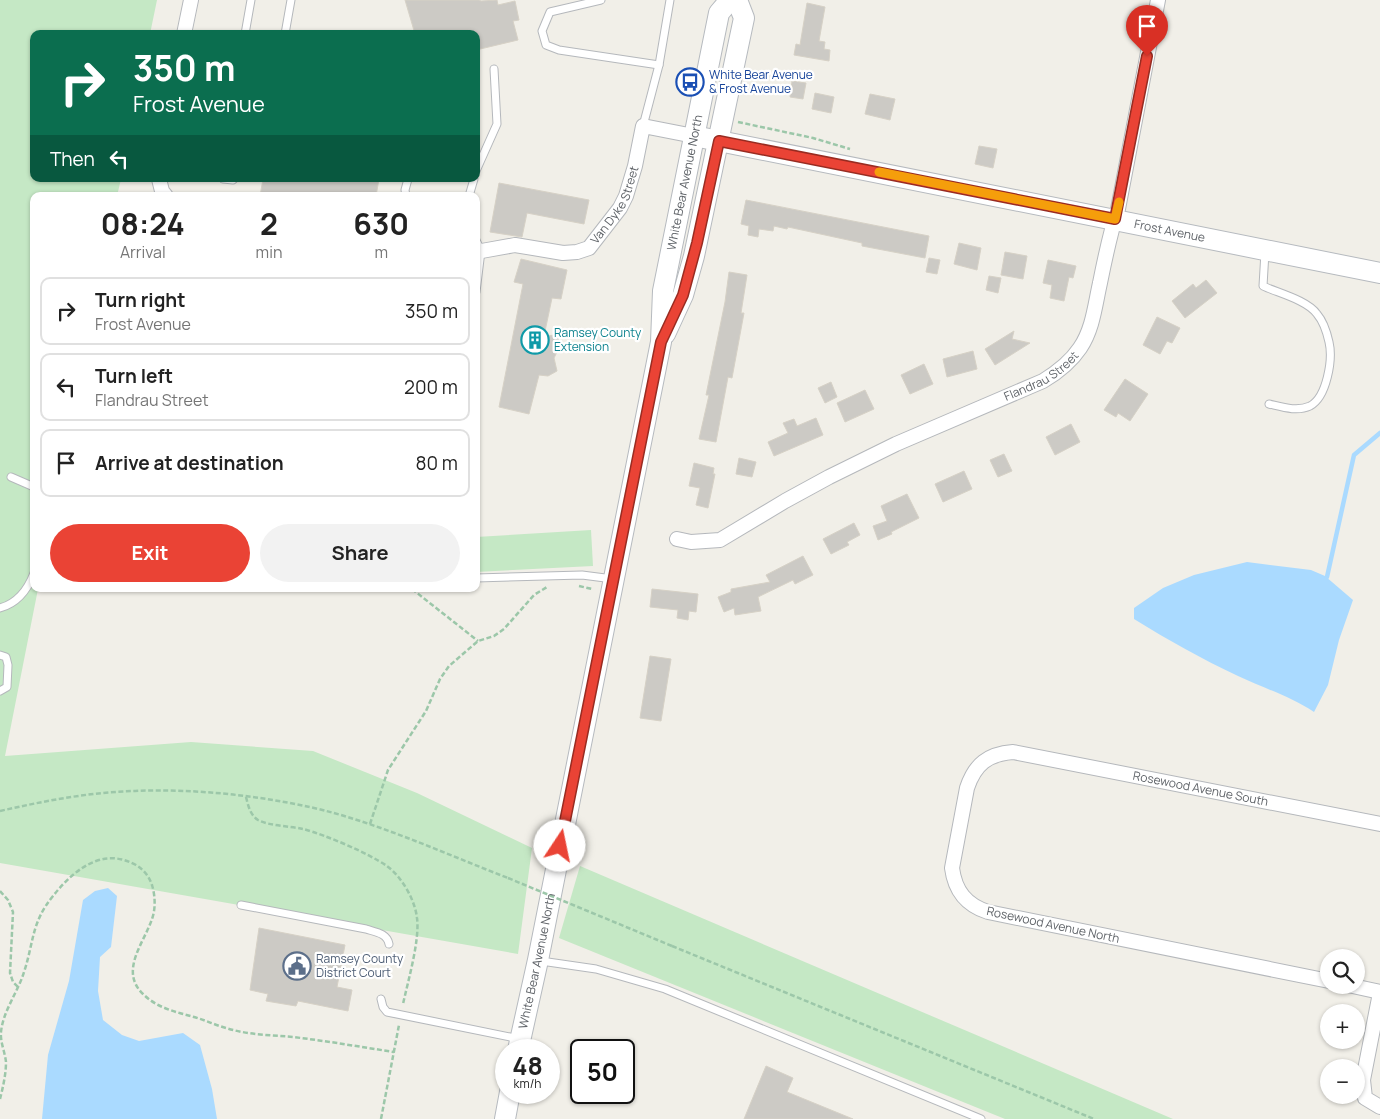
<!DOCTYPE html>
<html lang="en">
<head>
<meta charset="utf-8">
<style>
  :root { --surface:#fff; --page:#f2f2f2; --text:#222; --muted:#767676; --line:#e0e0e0; --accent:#ea4335 }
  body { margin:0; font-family:Manrope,sans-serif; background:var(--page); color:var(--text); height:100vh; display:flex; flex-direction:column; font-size:19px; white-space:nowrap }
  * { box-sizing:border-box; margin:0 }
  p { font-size:16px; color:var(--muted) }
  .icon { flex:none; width:28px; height:28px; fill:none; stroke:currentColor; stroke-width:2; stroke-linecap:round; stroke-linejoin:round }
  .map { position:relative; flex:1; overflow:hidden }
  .details { position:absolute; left:30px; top:192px; width:450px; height:400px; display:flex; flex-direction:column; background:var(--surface); border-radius:10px; box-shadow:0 1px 4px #0004 }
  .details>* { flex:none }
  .hud { position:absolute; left:30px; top:30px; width:450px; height:152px; border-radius:10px; box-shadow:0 1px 4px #0004; background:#0b6e4f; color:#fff; overflow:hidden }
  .buttons { position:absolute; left:1320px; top:949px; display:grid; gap:10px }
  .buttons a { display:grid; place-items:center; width:45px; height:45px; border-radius:50%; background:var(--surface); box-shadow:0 1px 4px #0004; font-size:25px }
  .speed { position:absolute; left:495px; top:1039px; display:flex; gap:10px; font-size:25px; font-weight:700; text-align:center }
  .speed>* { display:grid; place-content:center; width:65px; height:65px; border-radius:50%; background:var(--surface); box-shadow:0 1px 4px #0004; line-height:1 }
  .speed small { font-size:12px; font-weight:400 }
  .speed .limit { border:2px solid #111; border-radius:8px; background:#fff; color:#111 }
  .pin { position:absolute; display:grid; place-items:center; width:42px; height:42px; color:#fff; margin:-51px -21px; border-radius:50% 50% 50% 0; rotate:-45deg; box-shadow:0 0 5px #0007 }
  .pin .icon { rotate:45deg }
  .me { position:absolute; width:55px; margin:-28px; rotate:11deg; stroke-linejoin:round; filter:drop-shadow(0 0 4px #0008) }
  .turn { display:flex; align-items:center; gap:18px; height:105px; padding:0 20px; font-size:22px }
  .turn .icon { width:65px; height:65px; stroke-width:2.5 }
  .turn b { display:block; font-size:35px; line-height:42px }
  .then { display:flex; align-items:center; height:48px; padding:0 20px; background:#0003; gap:10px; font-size:19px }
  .eta { display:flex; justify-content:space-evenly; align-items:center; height:85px; text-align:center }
  .eta b { font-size:30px; font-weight:700; line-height:35px }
  .cta { display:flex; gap:10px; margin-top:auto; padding:10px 20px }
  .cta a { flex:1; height:58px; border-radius:30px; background:var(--accent); color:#fff; font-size:20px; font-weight:700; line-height:58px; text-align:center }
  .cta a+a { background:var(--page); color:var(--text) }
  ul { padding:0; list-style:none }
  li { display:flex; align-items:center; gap:15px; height:68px; margin:0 10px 8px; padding:0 10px; border:2px solid var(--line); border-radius:10px }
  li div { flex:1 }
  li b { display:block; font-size:19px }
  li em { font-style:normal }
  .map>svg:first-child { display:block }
</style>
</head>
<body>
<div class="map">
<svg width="1380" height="1119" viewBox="0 0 1380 1119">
  <rect width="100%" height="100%" fill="#f1efe8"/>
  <!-- green -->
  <g fill="#c5e8c5">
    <polygon points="0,0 157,0 150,34 34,34 34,179 121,179 117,196 34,196 34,589 38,589 5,756 191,742 313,751 417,793 532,848 518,954 0,863"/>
    <polygon points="591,530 593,566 476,572 476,537"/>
    <polygon points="580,866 1173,1119 1005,1119 559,938"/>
  </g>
  <!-- water -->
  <g fill="#aadaff">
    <path d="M1247 562 1311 570 1325 576 1353 600 1339 640 1328 685 1314 712C1290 696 1263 688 1238 676 1202 659 1168 640 1134 619V608L1163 588 1194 575Z"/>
    <polygon points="108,888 117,896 111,947 100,957 98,991 103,1020 122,1035 139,1041 183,1033 200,1045 212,1089 217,1119 42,1119 48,1055 69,981 83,900 95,891"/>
  </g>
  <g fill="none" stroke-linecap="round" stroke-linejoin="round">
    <!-- stream -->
    <polyline stroke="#aadaff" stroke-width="4.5" points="1327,577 1354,455 1380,433"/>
  </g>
  <!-- building -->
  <g fill="#cccac5" stroke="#d6d1c6">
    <polygon points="405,0 479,0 481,1 497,0 498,5 515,1 519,20 513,21 518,40 476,50 476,34 415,34"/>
    <polygon points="807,3 825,7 819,41 825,42 824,49 830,50 829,61 794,55 796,44 800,45"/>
    <polygon points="792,81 806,83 803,99 790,97"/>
    <polygon points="815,93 834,97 831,113 812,109"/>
    <polygon points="870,94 895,99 890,120 865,114"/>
    <polygon points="979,146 997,149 993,168 975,164"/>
    <polygon points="263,179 379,179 376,196 260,196"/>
    <polygon points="499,183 589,200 584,224 527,213 522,237 490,232"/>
    <polygon points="746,200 929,236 925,258 862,246 862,243 788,227 787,229 774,226 773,231 759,229 758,237 748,235 749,226 741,224"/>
    <polygon points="959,243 981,248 977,270 954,264"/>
    <polygon points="1005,252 1027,256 1023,279 1001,275"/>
    <polygon points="929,258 940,260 937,274 926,272"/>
    <polygon points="521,259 567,270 561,299 552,298 544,336 556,335 561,344 554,358 557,371 548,376 539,375 529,414 499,407 523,284 514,282"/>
    <polygon points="1048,260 1076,266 1073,278 1069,277 1064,301 1050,298 1052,285 1043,283"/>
    <polygon points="729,272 747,275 741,313 744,313 732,378 728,377 716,442 699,439 709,395 706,395 725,302"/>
    <polygon points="989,276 1001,278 998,293 986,290"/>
    <polygon points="1206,280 1217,293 1185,318 1172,301 1193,284 1196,288"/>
    <polygon points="1157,317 1180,328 1172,343 1167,341 1160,354 1143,345"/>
    <polygon points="1014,331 1012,339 1030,343 995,365 985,349"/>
    <polygon points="973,351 977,369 947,377 943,359"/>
    <polygon points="924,364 933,384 910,394 901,375"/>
    <polygon points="1125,379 1148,394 1130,421 1118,413 1116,417 1104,410"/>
    <polygon points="831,382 837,397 825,403 818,388"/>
    <polygon points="865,390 874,409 845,422 837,403"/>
    <polygon points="816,418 823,435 774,456 768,442 788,433 783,423 794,419 797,426"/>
    <polygon points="1071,424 1080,442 1055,455 1046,437"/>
    <polygon points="1004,454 1012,471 998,477 990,460"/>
    <polygon points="739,458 756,462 752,477 736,474"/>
    <polygon points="694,463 714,468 713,474 715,474 708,508 696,505 700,488 689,486"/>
    <polygon points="964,471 972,489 943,502 935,484"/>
    <polygon points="907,494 919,518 891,532 892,534 878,540 873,526 887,521 881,506"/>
    <polygon points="854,523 860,535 847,542 849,545 831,554 823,539"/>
    <polygon points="803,556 813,575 795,584 793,580 758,597 761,611 735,615 734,608 724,612 718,597 731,592 731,589 770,582 766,575"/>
    <polygon points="652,589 698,594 696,612 689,611 688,620 677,618 678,610 650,607"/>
    <polygon points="650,656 671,659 661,721 640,718"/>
    <polygon points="259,928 345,945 337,987 352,990 348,1011 298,1001 296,1006 266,1001 268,994 250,990"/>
    <polygon points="766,1066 793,1078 787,1092 853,1119 744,1119"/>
  </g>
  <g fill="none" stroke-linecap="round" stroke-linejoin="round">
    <!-- lane casing -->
    <g stroke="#b5b8bc" stroke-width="9">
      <g id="lane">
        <polyline points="601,0 550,12 542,31 546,45 559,50 659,65"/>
        <polyline points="245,34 251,0"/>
        <polyline points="285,34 291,0"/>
        <polyline points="643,126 659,65 670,0"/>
        <polyline points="476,171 497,124 494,69"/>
        <polyline points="223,179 233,180 234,179"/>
        <polyline points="406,196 405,190 408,179"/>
        <polyline points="469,196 474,179"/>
        <polyline points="476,240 481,251 476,292"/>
        <path d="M1265 252 1263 286C1278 293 1307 300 1317 314 1323 321 1327 333 1329 342 1333 359 1327 397 1310 406 1297 412 1282 407 1269 404"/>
        <polyline points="11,477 34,487"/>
        <polyline points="476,578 582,575 613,579"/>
        <path d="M0 608C18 603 28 589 34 573"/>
        <polyline points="0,655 6,657 8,665 7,687 0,691"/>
        <path d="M241 905 366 929C375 932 387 933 389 944"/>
        <polyline points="541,961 596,969 665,989 981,1119"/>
        <polyline points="381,999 383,1007 387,1012 520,1039"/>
      </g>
    </g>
    <!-- street casing -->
    <g stroke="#b5b8bc" stroke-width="16">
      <g id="street">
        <polyline points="184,34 191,0"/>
        <polyline points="159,179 162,191 166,196"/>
        <path id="s1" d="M476 252 515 245 563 253 577 252 589 248 620 208 626 196 635 166 643 126 694 136"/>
        <path id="s2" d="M677 539 691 542 720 540 785 501 829 477 896 444 1043 381C1058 372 1070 363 1080 348 1093 329 1095 305 1100 283 1105 258 1110 233 1118 209L1158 0"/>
        <path id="s3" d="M1329 981 988 912C966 905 955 891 952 868L967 788C975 764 988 754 1013 752L1380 824"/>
        <polyline points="1348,985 1380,992"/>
        <polyline points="1380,993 1363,1080 1365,1098 1380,1107"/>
      </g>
    </g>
    <!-- secondary casing -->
    <g stroke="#b6babf" stroke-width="22">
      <g id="secondary">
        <path id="s4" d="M694 136 1380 273"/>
        <polyline points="665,334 683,295 694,256 744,18 737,0"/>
        <path id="s5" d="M518 1050 538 960 661 342 663 291 719 13 730 0"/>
        <polyline points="505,1119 510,1092"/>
      </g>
    </g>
    <!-- path -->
    <g stroke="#9cc7a9" stroke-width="2.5" stroke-dasharray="5 2.5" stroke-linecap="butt">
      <polyline points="738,122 813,138 850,149"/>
      <polyline points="579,586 592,589"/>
      <polyline points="412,589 478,641"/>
      <path d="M246 797C248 805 250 815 258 820 269 826 290 826 303 829 326 835 368 853 387 866 402 877 415 900 417 918 420 940 408 981 403 1004"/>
      <path d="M0 811C44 801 90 792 135 791 197 788 275 797 334 813 394 830 451 856 508 878"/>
      <polyline points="370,824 388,770 426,711 440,679 449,666 478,641 494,636 504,629 534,595 547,587"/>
      <polyline points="0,891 8,900 13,912 10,973 13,982 18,987"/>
      <polyline points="672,946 1094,1119"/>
      <path d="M0 1099C3 1087 6 1074 6 1062 5 1052 0 1042 1 1032 3 1011 18 992 24 972 34 942 31 923 53 896 65 881 78 868 96 861 110 856 123 858 136 865 144 870 149 876 152 885 155 895 156 908 152 919 144 943 119 971 143 994 157 1008 176 1012 194 1017 205 1020 215 1025 226 1028 248 1035 271 1035 293 1037 327 1041 361 1047 394 1052"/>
      <polyline points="381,1119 399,1025"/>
    </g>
    <!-- lane -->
    <use href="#lane" stroke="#fff" stroke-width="7"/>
    <!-- street -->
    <use href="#street" stroke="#fff" stroke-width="14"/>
    <!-- secondary -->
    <use href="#secondary" stroke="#fff" stroke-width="20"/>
    <!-- path-bridge -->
    <polyline stroke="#9cc7a9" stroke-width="2.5" stroke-dasharray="5 2.5" stroke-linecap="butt" points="508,878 672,946"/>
  </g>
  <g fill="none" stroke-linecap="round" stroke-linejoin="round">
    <!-- route casing -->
    <g stroke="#982c22" stroke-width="12">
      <polyline id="route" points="560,846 661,342 683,295 697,243 719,141 1115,219 1147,56"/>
    </g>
    <!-- route -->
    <use href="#route" stroke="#ea4335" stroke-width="9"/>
    <!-- slow -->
    <polyline stroke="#f59e0b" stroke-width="9" points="879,172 1115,219 1119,202"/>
  </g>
  <!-- icons -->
  <defs>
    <g id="bus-ring" transform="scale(1.4375)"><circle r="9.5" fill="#fff" stroke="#1a4fb4" stroke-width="1.5"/><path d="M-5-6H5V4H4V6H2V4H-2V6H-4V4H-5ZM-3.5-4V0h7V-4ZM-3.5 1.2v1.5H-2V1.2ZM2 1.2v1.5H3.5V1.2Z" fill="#1a4fb4"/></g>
    <g id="building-ring" transform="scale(1.4375)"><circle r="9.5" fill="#fff" stroke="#0f9aa8" stroke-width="1.5"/><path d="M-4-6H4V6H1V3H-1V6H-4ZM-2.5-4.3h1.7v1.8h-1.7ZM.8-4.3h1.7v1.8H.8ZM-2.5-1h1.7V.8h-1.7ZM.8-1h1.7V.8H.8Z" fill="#0f9aa8"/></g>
    <g id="civic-ring" transform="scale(1.4375)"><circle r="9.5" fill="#fff" stroke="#5c6f8a" stroke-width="1.5"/><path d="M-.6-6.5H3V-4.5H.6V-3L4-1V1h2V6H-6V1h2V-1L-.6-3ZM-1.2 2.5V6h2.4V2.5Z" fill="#5c6f8a"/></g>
  </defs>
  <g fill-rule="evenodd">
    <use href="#bus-ring" x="690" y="82"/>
    <use href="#building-ring" x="535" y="340"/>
    <use href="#civic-ring" x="297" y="966"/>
  </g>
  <g text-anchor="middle" stroke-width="4.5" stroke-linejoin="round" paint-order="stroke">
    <!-- transit labels -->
    <g font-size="12" fill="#164399" stroke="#fff" text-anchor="start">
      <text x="709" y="79">White Bear Avenue<tspan x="709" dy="14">&amp; Frost Avenue</tspan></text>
    </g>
    <!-- street labels -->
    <g font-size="12" fill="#5f6368" stroke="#fff">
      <text dy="4" stroke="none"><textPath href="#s5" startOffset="884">White Bear Avenue North</textPath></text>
      <text dy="4" stroke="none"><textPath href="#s1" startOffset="166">Van Dyke Street</textPath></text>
      <text dy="4" stroke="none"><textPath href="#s4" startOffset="485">Frost Avenue</textPath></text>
      <text dy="4" stroke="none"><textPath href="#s2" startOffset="405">Flandrau Street</textPath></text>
      <text dy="4" stroke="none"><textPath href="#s3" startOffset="744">Rosewood Avenue South</textPath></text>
      <text transform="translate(1053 925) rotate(12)" y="4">Rosewood Avenue North</text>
      <text dy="4" stroke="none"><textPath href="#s5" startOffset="91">White Bear Avenue North</textPath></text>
    </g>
    <!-- culture labels -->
    <g font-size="12" fill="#0d838f" stroke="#fff" text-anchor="start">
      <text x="554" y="337">Ramsey County<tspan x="554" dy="14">Extension</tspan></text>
    </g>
    <!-- service labels -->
    <g font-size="12" fill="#4e5e75" stroke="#fff" text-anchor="start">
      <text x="316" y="963">Ramsey County<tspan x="316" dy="14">District Court</tspan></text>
    </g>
  </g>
</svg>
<div class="buttons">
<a><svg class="icon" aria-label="search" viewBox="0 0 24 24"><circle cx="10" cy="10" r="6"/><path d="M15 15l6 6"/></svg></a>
<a>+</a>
<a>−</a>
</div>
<div class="speed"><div>48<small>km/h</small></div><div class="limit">50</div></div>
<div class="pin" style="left:1147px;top:56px;background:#d93025"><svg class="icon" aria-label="arrive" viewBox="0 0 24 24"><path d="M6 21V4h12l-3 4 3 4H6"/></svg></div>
<svg class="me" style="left:560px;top:846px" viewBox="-20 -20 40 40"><circle r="19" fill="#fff"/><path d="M0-13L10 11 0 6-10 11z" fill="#ea4335"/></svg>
<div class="hud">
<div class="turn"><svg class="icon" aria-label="right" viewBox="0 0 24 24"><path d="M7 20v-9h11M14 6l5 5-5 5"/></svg><div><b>350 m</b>Frost Avenue</div></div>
<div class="then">Then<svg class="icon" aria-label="left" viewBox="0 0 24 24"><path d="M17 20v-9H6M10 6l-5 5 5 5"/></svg></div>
</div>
<section class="details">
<div class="eta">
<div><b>08:24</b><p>Arrival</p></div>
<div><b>2</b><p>min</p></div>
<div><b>630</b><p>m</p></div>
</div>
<ul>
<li><svg class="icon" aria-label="right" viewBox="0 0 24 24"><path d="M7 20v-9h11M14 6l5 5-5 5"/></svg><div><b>Turn right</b><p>Frost Avenue</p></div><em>350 m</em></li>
<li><svg class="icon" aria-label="left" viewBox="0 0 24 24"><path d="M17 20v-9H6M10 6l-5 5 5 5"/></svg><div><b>Turn left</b><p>Flandrau Street</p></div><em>200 m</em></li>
<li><svg class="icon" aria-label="arrive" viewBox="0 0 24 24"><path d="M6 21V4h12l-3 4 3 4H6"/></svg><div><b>Arrive at destination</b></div><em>80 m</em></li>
</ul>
<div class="cta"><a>Exit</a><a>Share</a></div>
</section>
</div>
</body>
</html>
